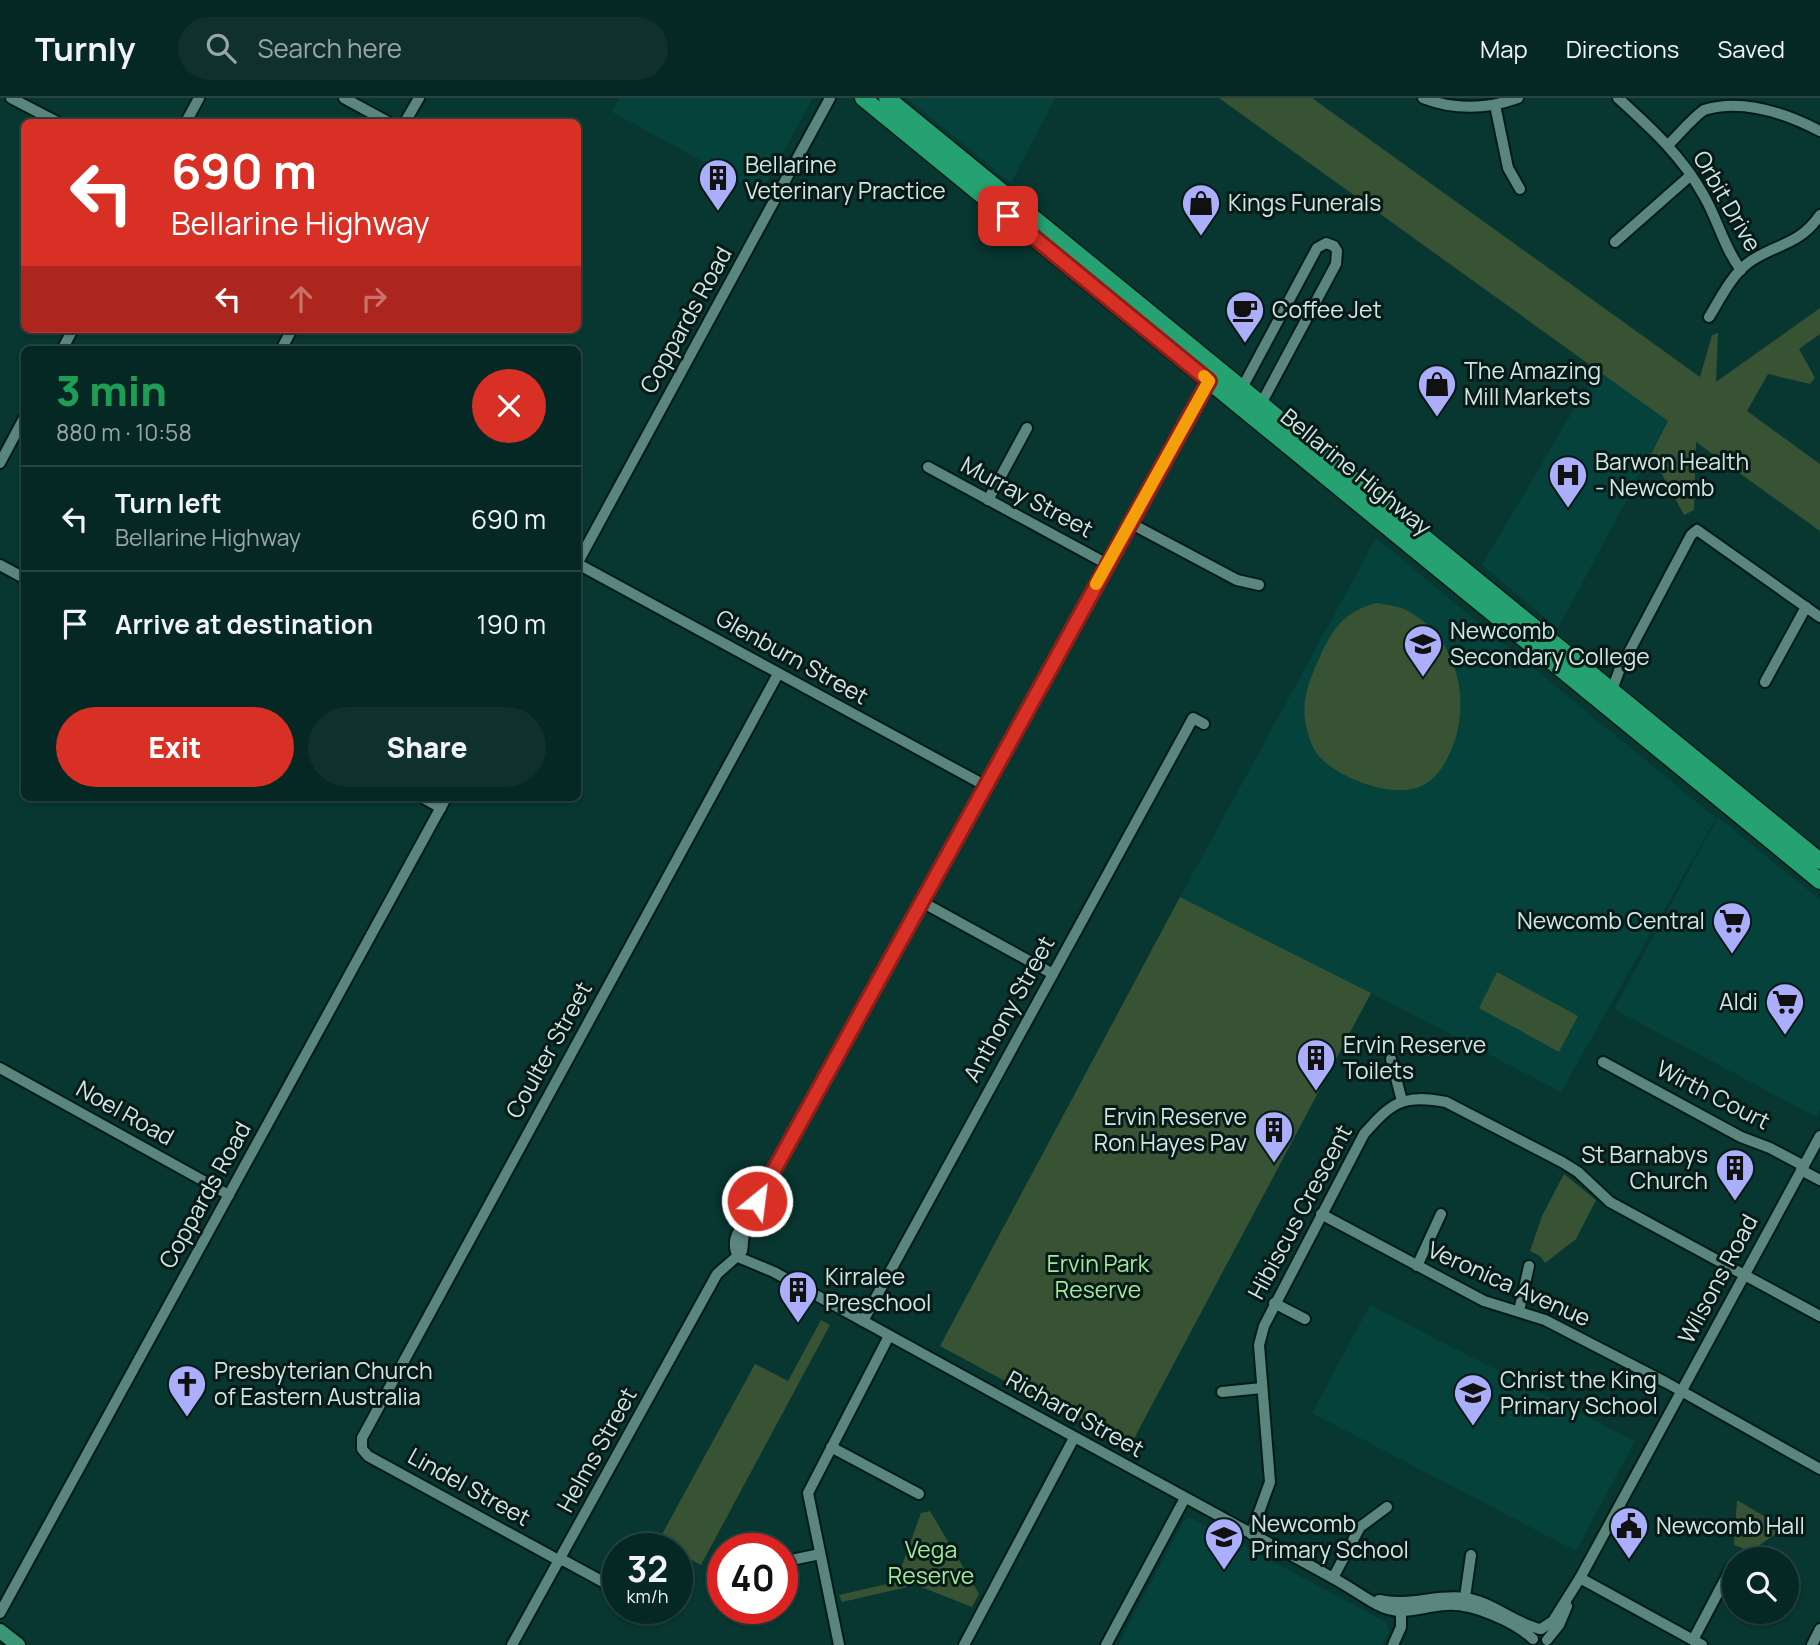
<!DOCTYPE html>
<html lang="en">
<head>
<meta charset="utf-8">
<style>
  :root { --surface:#062824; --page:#0f302c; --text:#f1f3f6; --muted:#98a6a6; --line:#274441; --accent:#d93025 }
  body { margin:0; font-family:Manrope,sans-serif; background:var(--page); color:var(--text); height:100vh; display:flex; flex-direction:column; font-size:26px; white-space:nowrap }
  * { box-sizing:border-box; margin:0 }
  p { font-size:23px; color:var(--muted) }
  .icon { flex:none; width:38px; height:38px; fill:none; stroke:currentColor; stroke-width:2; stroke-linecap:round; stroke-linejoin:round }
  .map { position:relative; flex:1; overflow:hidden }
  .drawer { position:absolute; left:21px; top:248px; width:560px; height:455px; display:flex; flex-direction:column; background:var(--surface); border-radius:10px; box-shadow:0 2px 5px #0004,0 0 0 2px var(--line) }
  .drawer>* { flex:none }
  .hud { position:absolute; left:21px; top:21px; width:560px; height:214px; border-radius:10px; box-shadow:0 2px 5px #0004,0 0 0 2px var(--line); background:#d93025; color:#fff; overflow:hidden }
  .tools { position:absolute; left:1722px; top:1449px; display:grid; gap:14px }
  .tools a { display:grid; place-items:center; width:77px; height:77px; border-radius:50%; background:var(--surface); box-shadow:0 2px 5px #0004,0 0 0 2px var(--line); font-size:35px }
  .speed { position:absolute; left:602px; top:1435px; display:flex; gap:14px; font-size:35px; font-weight:700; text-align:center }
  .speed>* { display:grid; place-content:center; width:91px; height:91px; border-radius:50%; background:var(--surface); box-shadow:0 2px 5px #0004,0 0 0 2px var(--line); line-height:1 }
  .speed small { font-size:18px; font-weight:400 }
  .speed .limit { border:10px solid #d22; background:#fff; color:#111 }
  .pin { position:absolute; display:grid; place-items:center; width:60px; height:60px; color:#fff; margin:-30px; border-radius:14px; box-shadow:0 4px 10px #0006 }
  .me { position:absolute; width:77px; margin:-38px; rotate:29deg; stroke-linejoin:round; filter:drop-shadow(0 0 5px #0008) }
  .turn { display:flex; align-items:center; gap:24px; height:147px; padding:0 35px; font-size:32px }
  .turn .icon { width:91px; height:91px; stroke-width:2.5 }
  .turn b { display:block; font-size:49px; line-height:60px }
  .lanes { display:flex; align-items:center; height:66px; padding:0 35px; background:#0003; justify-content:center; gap:35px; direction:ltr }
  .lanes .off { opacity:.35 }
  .round { display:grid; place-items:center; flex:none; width:74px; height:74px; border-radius:37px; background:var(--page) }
  .overview { display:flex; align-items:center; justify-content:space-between; height:119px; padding:0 35px }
  h1 { font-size:42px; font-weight:800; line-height:52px; color:#1e9e55 }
  .cta { display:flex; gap:14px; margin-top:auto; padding:14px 35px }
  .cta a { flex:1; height:80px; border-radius:42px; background:var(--accent); color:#fff; font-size:28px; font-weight:800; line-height:80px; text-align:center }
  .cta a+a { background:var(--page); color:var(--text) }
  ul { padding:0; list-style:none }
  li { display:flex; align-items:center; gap:21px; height:105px; padding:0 35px; border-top:2px solid var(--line) }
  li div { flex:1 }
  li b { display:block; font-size:26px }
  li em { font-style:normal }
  header { display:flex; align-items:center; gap:42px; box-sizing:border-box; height:98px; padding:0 35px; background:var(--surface); border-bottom:2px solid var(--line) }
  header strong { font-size:33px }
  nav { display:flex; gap:38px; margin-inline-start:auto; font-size:24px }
  .search { width:490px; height:63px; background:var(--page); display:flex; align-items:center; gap:18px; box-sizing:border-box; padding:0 24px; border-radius:38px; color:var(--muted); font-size:26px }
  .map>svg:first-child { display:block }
</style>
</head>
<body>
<header>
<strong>Turnly</strong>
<div class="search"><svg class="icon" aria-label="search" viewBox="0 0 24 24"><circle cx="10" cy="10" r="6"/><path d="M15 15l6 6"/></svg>Search here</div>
<nav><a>Map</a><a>Directions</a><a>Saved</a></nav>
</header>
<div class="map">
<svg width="1820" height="1547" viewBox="0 0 1820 1547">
  <rect width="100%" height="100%" fill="#083630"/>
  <!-- built -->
  <g fill="#05423b">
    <polygon points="619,0 813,0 761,95 612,14"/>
    <polygon points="907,0 1055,0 1011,85"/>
    <polygon points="1597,272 1668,323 1558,531 1482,467"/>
    <polygon points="1376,440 1716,720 1561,994 1371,895 1180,799"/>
    <polygon points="1718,719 1820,802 1820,1011 1816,1019 1614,911"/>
    <polygon points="1370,1207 1635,1343 1576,1453 1312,1315"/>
    <polygon points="1189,1419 1386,1524 1389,1534 1382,1547 1118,1547 1184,1422"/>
  </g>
  <!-- green -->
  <g fill="#375334">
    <polygon points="1219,0 1312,0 1700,279 1712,237 1718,235 1716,284 1820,210 1820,236 1799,251 1815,280 1810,286 1768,276 1747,313 1820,366 1820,433 1696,344 1694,412 1684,417 1651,356 1668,323"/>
    <path d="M1377 505C1387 507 1399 508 1408 513 1454 537 1470 595 1455 642 1448 662 1437 684 1416 690 1388 699 1336 679 1318 657 1311 648 1307 634 1305 622 1302 601 1310 580 1319 561 1332 531 1344 513 1377 505Z"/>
    <polygon points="1180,799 1371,895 1129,1350 940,1248"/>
    <polygon points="1497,874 1578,918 1559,954 1479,910"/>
    <polygon points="1564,1076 1596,1102 1576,1141 1545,1165 1540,1158 1530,1153 1542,1118"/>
    <polygon points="821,1222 830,1227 701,1467 677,1454 677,1451 670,1451 660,1446 657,1451 654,1451 755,1266 788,1283"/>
    <polygon points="1737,1402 1784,1430 1747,1456 1742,1450 1734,1447"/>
    <polygon points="930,1413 979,1496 972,1509 916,1487 842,1504 839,1497 896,1484 921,1415"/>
  </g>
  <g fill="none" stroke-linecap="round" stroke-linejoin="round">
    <!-- minor casing -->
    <g stroke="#001c17" stroke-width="14">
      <g id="minor">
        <polyline points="11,0 57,24"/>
        <polyline points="344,0 388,24"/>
        <path d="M1423 0C1454 12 1487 11 1518 0"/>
        <path d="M1618 0C1651 30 1682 58 1704 98 1718 122 1724 150 1741 172"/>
        <polyline points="1495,7 1508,70 1520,91"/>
        <polyline points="186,24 199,0"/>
        <polyline points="405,24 419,0"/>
        <path d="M1668 47C1680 36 1690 22 1704 12 1742 0 1785 15 1820 33"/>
        <polyline points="1615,144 1691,77"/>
        <path d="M1709 219C1720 201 1731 178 1748 165 1775 145 1798 149 1820 117"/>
        <polyline points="62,252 73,231"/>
        <polyline points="281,252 292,231"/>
        <polyline points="1242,290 1317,150 1326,145 1334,148 1337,153 1336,166 1261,306"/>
        <polyline points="0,365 24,320"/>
        <polyline points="928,369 1107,466"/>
        <polyline points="988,402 1027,330"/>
        <polyline points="1130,425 1237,482 1259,487"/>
        <polyline points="578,464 830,0"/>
        <polyline points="578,466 986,688"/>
        <polyline points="0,467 24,480"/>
        <polyline points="1765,584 1806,509"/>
        <polyline points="1612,592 1619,573 1691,437 1697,432 1820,519"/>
        <polyline points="423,700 441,710"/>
        <polyline points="922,804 1053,876"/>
        <polyline points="1391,961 1402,1003"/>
        <polyline points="1603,964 1741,1039 1770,1050 1804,1068"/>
        <polyline points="0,970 229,1097"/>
        <polyline points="1801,1072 1820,1082"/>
        <polyline points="1321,1116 1484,1203 1545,1222 1667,1285 1820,1371"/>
        <path d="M738 1159C732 1146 734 1136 745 1126L1212 278"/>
        <path d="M738 1159 774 1174C960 1277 1146 1378 1333 1480 1348 1488 1363 1499 1378 1507 1401 1520 1422 1508 1446 1507 1472 1505 1514 1523 1533 1541"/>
        <polyline points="1417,1168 1441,1116"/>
        <polyline points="1274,1205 1305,1221"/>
        <polyline points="1519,1213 1529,1168"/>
        <polyline points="863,1223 1193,620 1204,626"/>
        <polyline points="1222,1294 1262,1290"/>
        <polyline points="831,1349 919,1396"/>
        <path d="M1251 1436 1270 1384 1259 1247 1264 1228 1364 1036C1392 1004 1403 996 1446 1004L1562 1064 1578 1074 1610 1104 1820 1218"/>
        <polyline points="561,1461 618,1492"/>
        <polyline points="560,1463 368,1358 362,1351 362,1340 778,576"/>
        <polyline points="782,1464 820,1456"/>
        <polyline points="1333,1480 1360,1429 1387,1409"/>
        <polyline points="1580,1480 1702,1547"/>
        <path d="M1379 1502C1410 1509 1435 1496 1465 1500 1493 1504 1513 1525 1540 1531"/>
        <polyline points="1464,1506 1471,1457"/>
        <polyline points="0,1515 446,700"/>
        <polyline points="1541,1531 1553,1523 1580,1480 1820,1038"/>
        <polyline points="1547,1542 1559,1527 1567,1508"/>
        <polyline points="1693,1542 1731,1470"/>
        <path d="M512 1547 717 1176C722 1171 741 1156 742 1153 743 1147 743 1141 744 1135"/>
        <polyline points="839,1547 808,1395 889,1238"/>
        <polyline points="964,1547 1074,1340"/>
        <polyline points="1106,1547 1185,1400"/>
        <polyline points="1393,1547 1401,1529 1401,1509"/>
        <polyline points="1812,1547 1820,1531"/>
      </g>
    </g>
    <!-- major casing -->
    <g stroke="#001c17" stroke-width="18">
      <polyline id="major" points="0,1533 18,1547"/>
    </g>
    <!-- highway casing -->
    <g stroke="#001c17" stroke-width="19">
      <g id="highway">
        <polyline points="863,0 1820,783"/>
        <polyline points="887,0 1820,763"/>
      </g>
    </g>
    <!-- minor -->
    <use href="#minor" stroke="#5b867e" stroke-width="10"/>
    <!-- major -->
    <use href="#major" stroke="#3b9676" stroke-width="14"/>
    <!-- highway -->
    <use href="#highway" stroke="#26a171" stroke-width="16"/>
  </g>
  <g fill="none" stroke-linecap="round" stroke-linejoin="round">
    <!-- route casing -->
    <g stroke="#8d1f18" stroke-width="18">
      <polyline id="route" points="757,1103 1209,283 1008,118"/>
    </g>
    <!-- route -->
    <use href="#route" stroke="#d93025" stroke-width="12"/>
    <!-- slow -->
    <polyline stroke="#f59e0b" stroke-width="12" points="1096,486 1209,283 1204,278"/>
  </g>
  <!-- icons -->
  <defs>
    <g id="building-pin" transform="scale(2.0125)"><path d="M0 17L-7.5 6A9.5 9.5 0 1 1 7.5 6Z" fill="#abaffb" stroke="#081a17"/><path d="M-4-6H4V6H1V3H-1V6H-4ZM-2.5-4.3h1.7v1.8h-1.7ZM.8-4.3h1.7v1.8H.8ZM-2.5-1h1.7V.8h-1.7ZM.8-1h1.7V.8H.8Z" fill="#111"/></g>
    <g id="shop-pin" transform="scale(2.0125)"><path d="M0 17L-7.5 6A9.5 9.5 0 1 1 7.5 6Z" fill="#abaffb" stroke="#081a17"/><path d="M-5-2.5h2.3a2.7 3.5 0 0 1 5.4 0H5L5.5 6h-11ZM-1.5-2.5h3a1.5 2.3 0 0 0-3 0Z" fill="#111"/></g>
    <g id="cafe-pin" transform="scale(2.0125)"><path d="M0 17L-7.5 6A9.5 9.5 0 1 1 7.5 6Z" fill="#abaffb" stroke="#081a17"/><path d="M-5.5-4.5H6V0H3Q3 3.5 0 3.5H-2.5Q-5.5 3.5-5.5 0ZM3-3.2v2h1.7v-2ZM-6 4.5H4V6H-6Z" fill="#111"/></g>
    <g id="hospital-pin" transform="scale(2.0125)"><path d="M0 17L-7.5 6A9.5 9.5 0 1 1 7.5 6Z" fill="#abaffb" stroke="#081a17"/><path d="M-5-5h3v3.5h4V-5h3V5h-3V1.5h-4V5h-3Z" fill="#111"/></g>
    <g id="school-pin" transform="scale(2.0125)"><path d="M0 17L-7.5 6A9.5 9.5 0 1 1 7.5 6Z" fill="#abaffb" stroke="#081a17"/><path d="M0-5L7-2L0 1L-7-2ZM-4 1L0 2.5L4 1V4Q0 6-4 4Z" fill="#111"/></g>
    <g id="supermarket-pin" transform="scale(2.0125)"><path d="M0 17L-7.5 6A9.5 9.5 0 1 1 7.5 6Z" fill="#abaffb" stroke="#081a17"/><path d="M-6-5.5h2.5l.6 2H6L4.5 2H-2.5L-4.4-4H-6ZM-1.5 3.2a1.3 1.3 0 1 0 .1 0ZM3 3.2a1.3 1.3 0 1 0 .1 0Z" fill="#111"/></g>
    <g id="church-pin" transform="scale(2.0125)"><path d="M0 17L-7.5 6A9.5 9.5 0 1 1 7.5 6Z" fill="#abaffb" stroke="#081a17"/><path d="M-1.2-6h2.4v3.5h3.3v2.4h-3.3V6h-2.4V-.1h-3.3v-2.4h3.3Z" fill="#111"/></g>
    <g id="civic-pin" transform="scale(2.0125)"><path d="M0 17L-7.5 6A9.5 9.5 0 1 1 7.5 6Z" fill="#abaffb" stroke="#081a17"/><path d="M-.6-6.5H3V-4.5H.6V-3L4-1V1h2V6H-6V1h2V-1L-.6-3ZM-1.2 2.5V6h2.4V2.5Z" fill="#111"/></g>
  </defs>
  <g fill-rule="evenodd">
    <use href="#building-pin" x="718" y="80"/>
    <use href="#shop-pin" x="1201" y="105"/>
    <use href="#cafe-pin" x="1245" y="212"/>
    <use href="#shop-pin" x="1437" y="286"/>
    <use href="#hospital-pin" x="1568" y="377"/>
    <use href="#school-pin" x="1423" y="546"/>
    <use href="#supermarket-pin" x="1732" y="823"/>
    <use href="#supermarket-pin" x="1785" y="904"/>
    <use href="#building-pin" x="1316" y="960"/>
    <use href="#building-pin" x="1274" y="1032"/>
    <use href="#building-pin" x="1735" y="1070"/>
    <use href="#building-pin" x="798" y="1192"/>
    <use href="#church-pin" x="187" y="1286"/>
    <use href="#school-pin" x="1473" y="1295"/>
    <use href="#civic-pin" x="1629" y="1428"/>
    <use href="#school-pin" x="1224" y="1439"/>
  </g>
  <g text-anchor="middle" stroke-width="6" stroke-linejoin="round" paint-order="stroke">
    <!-- poi labels -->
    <g font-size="23" fill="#d0e7e2" stroke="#081a17" text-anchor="start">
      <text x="745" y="75">Bellarine<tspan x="745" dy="26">Veterinary Practice</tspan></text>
      <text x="1228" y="113">Kings Funerals</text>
      <text x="1272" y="220">Coffee Jet</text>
      <text x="1464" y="281">The Amazing<tspan x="1464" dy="26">Mill Markets</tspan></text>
      <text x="1595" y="372">Barwon Health<tspan x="1595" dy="26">- Newcomb</tspan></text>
      <text x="1450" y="541">Newcomb<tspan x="1450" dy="26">Secondary College</tspan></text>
      <text x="1705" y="831" text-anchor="end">Newcomb Central</text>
      <text x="1758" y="912" text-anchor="end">Aldi</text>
      <text x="1343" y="955">Ervin Reserve<tspan x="1343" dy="26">Toilets</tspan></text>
      <text x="1247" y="1027" text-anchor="end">Ervin Reserve<tspan x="1247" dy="26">Ron Hayes Pav</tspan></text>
      <text x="1708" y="1065" text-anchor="end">St Barnabys<tspan x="1708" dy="26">Church</tspan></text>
      <text x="825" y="1187">Kirralee<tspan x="825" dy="26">Preschool</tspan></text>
      <text x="214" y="1281">Presbyterian Church<tspan x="214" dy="26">of Eastern Australia</tspan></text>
      <text x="1500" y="1290">Christ the King<tspan x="1500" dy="26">Primary School</tspan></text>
      <text x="1251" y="1434">Newcomb<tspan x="1251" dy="26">Primary School</tspan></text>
      <text x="1656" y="1436">Newcomb Hall</text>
    </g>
    <!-- street labels -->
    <g font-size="23" fill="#d0e7e2" stroke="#081a17">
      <text transform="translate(1727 103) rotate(60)" y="8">Orbit Drive</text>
      <text transform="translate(686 222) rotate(-61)" y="8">Coppards Road</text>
      <text transform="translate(1356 374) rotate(39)" y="8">Bellarine Highway</text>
      <text transform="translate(1027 399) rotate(28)" y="8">Murray Street</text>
      <text transform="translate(792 559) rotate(29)" y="8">Glenburn Street</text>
      <text transform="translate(1009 911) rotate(-61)" y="8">Anthony Street</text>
      <text transform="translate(549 952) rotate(-61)" y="8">Coulter Street</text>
      <text transform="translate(1713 997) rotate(27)" y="8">Wirth Court</text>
      <text transform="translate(125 1015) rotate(29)" y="8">Noel Road</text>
      <text transform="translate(205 1097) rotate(-61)" y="8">Coppards Road</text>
      <text transform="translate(1300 1114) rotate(-62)" y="8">Hibiscus Crescent</text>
      <text transform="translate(1718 1181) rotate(-62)" y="8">Wilsons Road</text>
      <text transform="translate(1509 1186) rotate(24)" y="8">Veronica Avenue</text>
      <text transform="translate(1075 1316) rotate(29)" y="8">Richard Street</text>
      <text transform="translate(597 1352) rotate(-61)" y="8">Helms Street</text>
      <text transform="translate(469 1389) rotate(29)" y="8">Lindel Street</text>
    </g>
    <!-- park labels -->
    <g font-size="23" fill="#a1e998" stroke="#081a17">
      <text x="1098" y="1174">Ervin Park<tspan x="1098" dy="26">Reserve</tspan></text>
      <text x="931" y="1460">Vega<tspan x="931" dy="26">Reserve</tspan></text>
    </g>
  </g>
</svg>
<div class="tools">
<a><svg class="icon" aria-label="search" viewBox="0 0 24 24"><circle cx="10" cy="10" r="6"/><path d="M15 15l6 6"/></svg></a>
</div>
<div class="speed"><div>32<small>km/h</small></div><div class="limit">40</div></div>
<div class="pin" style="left:1008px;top:118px;background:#d93025"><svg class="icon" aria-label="arrive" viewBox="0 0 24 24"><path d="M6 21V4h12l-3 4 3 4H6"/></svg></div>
<svg class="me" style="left:757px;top:1103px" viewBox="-20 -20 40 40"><circle r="17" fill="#d93025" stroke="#fff" stroke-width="3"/><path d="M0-11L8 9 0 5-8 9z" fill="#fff"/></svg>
<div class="hud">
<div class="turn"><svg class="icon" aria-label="left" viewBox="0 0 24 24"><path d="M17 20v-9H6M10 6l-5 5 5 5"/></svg><div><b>690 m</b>Bellarine Highway</div></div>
<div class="lanes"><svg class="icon" aria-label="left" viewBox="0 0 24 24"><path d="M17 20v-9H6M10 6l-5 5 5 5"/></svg><svg class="icon off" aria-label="ahead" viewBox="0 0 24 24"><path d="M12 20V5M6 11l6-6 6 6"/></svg><svg class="icon off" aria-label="right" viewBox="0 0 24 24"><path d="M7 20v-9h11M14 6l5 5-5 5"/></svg></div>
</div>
<section class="drawer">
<div class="overview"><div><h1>3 min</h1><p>880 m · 10:58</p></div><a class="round" style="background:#d93025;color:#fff"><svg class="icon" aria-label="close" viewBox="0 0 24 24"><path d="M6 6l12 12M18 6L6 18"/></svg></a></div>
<ul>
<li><svg class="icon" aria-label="left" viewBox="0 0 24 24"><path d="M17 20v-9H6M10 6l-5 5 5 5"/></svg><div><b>Turn left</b><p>Bellarine Highway</p></div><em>690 m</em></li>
<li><svg class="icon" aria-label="arrive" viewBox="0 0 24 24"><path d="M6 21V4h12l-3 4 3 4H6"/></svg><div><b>Arrive at destination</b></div><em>190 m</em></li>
</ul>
<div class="cta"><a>Exit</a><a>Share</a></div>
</section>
</div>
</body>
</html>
